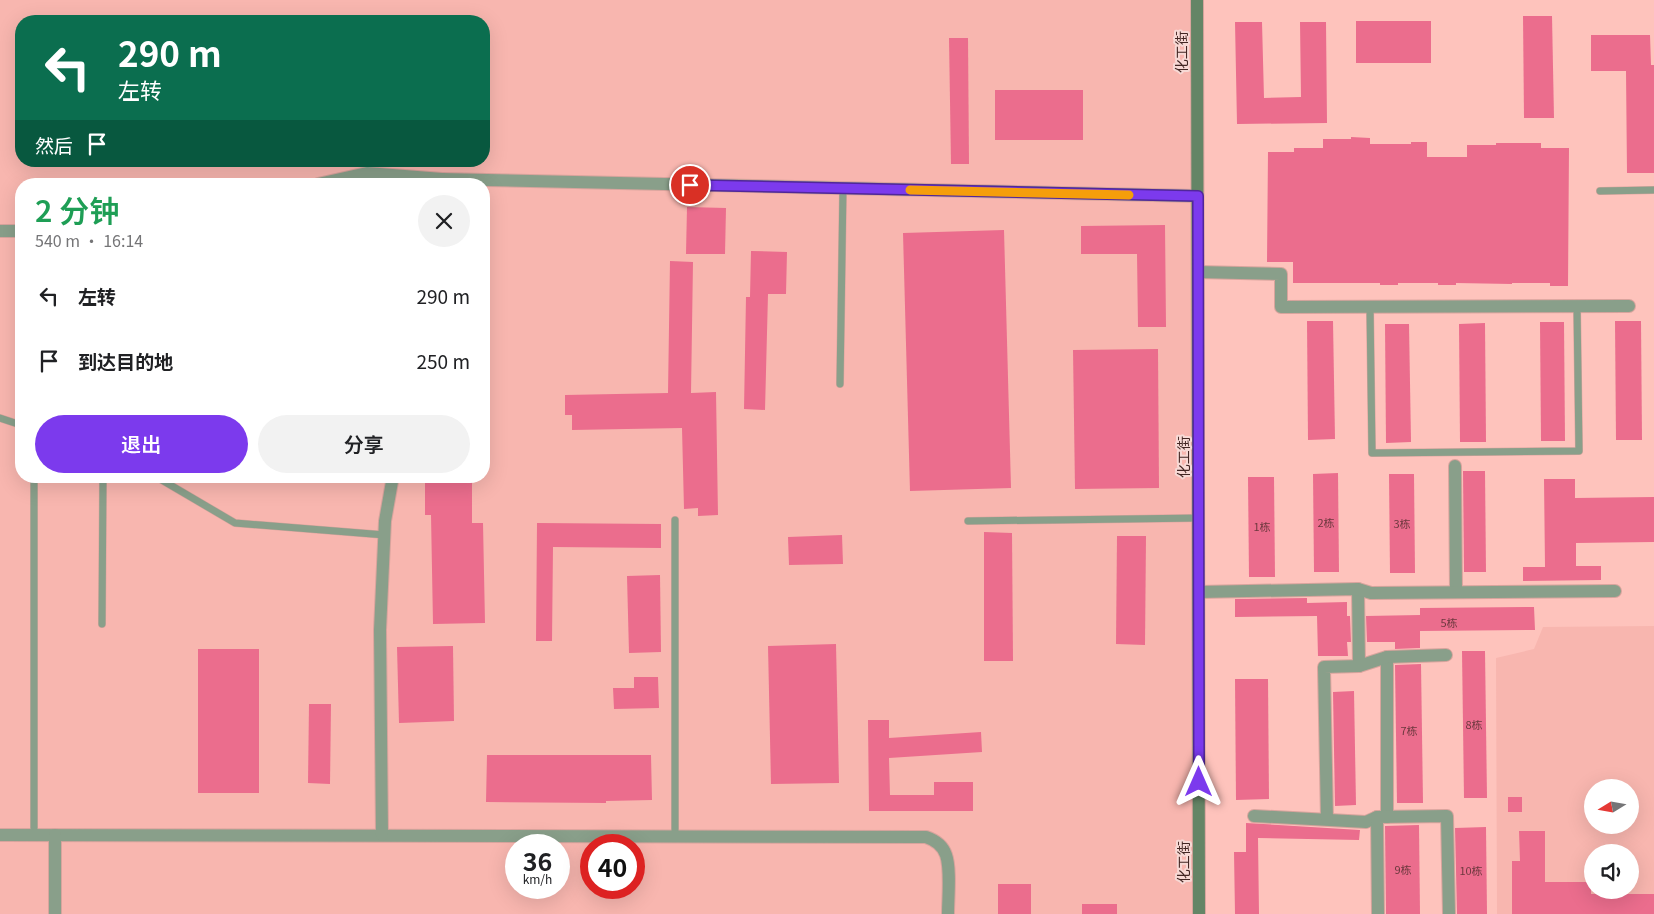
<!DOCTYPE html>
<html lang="zh">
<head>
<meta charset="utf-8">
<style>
  :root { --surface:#fff; --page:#f2f2f2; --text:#202124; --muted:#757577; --accent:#7c3aed }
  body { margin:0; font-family:Georgia,"Noto Sans SC",serif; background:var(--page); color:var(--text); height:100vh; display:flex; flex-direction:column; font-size:19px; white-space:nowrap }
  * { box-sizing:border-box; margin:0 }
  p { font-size:16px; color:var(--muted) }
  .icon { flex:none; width:28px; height:28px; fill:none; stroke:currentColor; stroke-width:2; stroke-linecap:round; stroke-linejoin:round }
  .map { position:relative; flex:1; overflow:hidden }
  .sheet { position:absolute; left:15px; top:178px; width:475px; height:305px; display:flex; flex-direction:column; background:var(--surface); border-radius:20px; box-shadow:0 5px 20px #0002 }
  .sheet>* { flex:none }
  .banner { position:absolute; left:15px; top:15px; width:475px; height:152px; border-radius:20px; box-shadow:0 5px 20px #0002; background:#0b6e4f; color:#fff; overflow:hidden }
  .needle { width:32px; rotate:259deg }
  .buttons { position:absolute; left:1584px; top:779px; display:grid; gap:10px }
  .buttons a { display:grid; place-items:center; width:55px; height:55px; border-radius:50%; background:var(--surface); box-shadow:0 5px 20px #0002; font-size:25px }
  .speed { position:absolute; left:505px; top:834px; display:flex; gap:10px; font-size:25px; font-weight:700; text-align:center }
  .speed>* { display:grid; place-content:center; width:65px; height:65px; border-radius:50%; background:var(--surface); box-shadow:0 5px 20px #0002; line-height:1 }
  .speed small { font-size:12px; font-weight:400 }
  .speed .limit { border:8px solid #d22; background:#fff; color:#111 }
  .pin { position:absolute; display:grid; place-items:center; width:42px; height:42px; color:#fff; margin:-21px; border:2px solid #fff; border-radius:50%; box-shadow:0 1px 5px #0007 }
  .me { position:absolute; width:55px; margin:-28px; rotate:0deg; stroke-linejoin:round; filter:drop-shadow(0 0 4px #0008) }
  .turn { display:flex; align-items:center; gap:18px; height:105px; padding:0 20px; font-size:22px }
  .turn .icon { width:65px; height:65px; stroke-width:2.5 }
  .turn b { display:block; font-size:35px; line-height:42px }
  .then { display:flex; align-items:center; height:48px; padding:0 20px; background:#0003; gap:10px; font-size:19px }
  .round { display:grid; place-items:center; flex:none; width:52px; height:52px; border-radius:26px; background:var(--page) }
  .headline { display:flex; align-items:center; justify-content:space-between; height:85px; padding:0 20px }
  h1 { font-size:30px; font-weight:600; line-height:38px; color:#1e9e55 }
  .cta { display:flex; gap:10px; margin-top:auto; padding:10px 20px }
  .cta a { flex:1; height:58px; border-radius:30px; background:var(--accent); color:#fff; font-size:20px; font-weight:600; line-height:58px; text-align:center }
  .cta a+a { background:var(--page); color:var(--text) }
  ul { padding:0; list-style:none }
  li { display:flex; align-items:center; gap:15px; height:65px; padding:0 20px }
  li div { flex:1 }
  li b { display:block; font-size:19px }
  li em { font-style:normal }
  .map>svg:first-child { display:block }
</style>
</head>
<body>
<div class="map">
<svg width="1654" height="914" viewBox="0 0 1654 914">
  <rect width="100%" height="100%" fill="#fec3bc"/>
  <!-- built -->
  <g fill="#f8b6af" fill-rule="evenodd">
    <path d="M0 0H1197L1199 914H0ZM21 21H484V161H21ZM21 184H484V476H21ZM516 845H559V888H516ZM591 845H634V888H591Z"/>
    <path d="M1654 626V914H1497L1496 658 1534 649 1543 627ZM1592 788H1630V825H1592ZM1592 852H1630V890H1592Z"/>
  </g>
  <!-- building -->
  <g fill="#eb6d8d">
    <polygon points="1523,16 1552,16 1554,118 1524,118"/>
    <rect x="1356" y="21" width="75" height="42"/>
    <polygon points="1235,22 1262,22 1264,98 1301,97 1300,22 1326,22 1327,123 1237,124"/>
    <polygon points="1591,35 1650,35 1651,65 1654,65 1654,173 1627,173 1626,71 1591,71"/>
    <polygon points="949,38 968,38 969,164 951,164"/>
    <rect x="995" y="90" width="88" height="50"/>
    <polygon points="1351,137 1370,138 1370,144 1411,144 1411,142 1427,142 1427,157 1467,157 1467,145 1496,145 1496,143 1541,143 1541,148 1569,148 1568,286 1550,286 1550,283 1512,283 1512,284 1456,283 1456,285 1438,285 1438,283 1398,283 1398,285 1380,285 1380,283 1293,283 1293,262 1267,262 1268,152 1294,152 1294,148 1323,148 1323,139 1351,139"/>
    <polygon points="687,207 726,208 725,254 686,254"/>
    <polygon points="1165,225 1166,327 1138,327 1137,254 1081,254 1081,226"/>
    <polygon points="1004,230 1011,488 910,491 903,233"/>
    <polygon points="751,251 787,252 786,294 768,294 765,410 744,409 746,297 750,297"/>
    <polygon points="670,261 693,262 691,393 716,392 718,515 698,516 698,508 684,509 682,428 572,430 572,415 565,415 565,395 668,393"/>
    <polygon points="1307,321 1333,321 1335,439 1308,440"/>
    <polygon points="1615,321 1641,321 1642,440 1616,440"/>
    <polygon points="1540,322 1564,322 1565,441 1541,441"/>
    <polygon points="1485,323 1486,442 1460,442 1459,324"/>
    <polygon points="1385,324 1409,324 1411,442 1386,443"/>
    <polygon points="1158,349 1159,488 1075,489 1073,350"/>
    <polygon points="1463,471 1485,471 1486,572 1464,572"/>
    <polygon points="1338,473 1339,572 1314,572 1313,474"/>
    <polygon points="1389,474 1414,474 1415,573 1390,573"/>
    <polygon points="425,476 472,476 472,523 483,523 485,623 433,624 431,515 425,515"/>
    <polygon points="1248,477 1274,477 1275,577 1249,577"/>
    <polygon points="1544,479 1575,479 1575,498 1654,497 1654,542 1576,543 1576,566 1601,566 1601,580 1523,581 1523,567 1545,567"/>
    <polygon points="537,523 661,524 661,548 553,547 552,641 536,641"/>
    <polygon points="984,532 1012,533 1013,661 984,661"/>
    <polygon points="842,535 843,564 789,565 788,537"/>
    <polygon points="1117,536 1146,536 1145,645 1116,644"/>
    <polygon points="660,575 661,652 629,653 627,576"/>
    <polygon points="1307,598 1307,603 1347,602 1347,616 1350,616 1351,642 1347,642 1348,656 1318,656 1317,616 1235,617 1235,599"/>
    <polygon points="1534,607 1535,630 1420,631 1420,648 1395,649 1395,642 1367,642 1366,616 1420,615 1420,608"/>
    <polygon points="836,644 839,783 771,784 768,646"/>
    <polygon points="453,646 454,721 399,723 397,647"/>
    <rect x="198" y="649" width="61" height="144"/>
    <polygon points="1462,651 1485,651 1487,798 1464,798"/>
    <polygon points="1421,664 1423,803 1397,803 1395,665"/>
    <polygon points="634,677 658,677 659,708 614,709 613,688 634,688"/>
    <polygon points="1235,679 1268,679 1269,799 1236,800"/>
    <polygon points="1354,691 1356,805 1335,806 1333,692"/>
    <polygon points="309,704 331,704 330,784 308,783"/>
    <polygon points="868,720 889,720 889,738 981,732 982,752 889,758 890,795 934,795 934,782 973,782 973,811 869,811"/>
    <polygon points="487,755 651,755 652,800 606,801 606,803 486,802"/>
    <rect x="1508" y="797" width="14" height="15"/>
    <polygon points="1246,823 1360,830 1359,840 1258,838 1259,914 1235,914 1234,852 1246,852"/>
    <polygon points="1419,825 1420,914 1386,914 1385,826"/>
    <polygon points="1486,827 1487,914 1457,914 1455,828"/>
    <polygon points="1519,831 1545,831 1545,882 1591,882 1591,894 1654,894 1654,914 1512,914 1512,861 1520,861"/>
    <rect x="998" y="884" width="33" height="30"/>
    <rect x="1082" y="904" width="35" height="10"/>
  </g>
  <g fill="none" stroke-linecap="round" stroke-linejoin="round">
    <!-- lane casing -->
    <g stroke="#d8a49d" stroke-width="8">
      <g id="lane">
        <polyline points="1600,191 1654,190"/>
        <polyline points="1370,307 1372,453 1579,451 1577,306"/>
        <polyline points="840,384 843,188"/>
        <polyline points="0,418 21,425"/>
        <polyline points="155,476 235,523 385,535"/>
        <polyline points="675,520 675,836"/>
        <polyline points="968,521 1199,518"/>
        <polyline points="102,624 103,476"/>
        <polyline points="34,835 34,476"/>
      </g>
    </g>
    <!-- street casing -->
    <g stroke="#d8a49d" stroke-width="14">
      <g id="street">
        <polyline points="318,184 367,173 442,179"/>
        <polyline points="441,184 442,179 1197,196"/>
        <polyline points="0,231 21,231"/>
        <polyline points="1198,272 1281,274 1281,307 1629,306"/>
        <polyline points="1455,466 1456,592"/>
        <polyline points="1358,589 1359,666"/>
        <polyline points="1199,592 1358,589 1371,593 1615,591"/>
        <polyline points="1387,657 1387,817"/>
        <polyline points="1254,816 1366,822 1377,817"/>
        <polyline points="1327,819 1324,667 1359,666 1387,657 1446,655"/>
        <path d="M0 835 926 837C935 840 943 846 946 855 951 869 948 898 948 914"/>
        <polyline points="55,835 55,914"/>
        <polyline points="382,835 380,630 385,521 393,476"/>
        <polyline points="1378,914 1377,817 1447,816 1449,914"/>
      </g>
    </g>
    <!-- secondary casing -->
    <g stroke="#d8a49d" stroke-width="14">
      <polyline id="secondary" points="1197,0 1199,914"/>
    </g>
    <!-- lane -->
    <use href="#lane" stroke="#899f8a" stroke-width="7"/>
    <!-- street -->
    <use href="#street" stroke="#899f8a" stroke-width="12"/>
    <!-- secondary -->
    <use href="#secondary" stroke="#648566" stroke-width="12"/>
  </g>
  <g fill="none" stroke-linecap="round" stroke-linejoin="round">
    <!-- route casing -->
    <g stroke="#51269a" stroke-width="12">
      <polyline id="route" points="690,185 1198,196 1199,782"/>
    </g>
    <!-- route -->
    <use href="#route" stroke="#7c3aed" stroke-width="9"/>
    <!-- slow -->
    <polyline stroke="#f59e0b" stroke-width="9" points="910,190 1129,195"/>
  </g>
  <g text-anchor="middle" stroke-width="4" stroke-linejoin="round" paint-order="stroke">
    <!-- number labels -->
    <g font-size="11" fill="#6c383e">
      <text x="1326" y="527">2栋</text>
      <text x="1402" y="528">3栋</text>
      <text x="1262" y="531">1栋</text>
      <text x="1449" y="627">5栋</text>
      <text x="1474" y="729">8栋</text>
      <text x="1409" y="735">7栋</text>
      <text x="1403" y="874">9栋</text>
      <text x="1471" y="875">10栋</text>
    </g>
    <!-- street labels -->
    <g font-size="14" fill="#422623" stroke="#f7d9d5">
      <text transform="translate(1182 52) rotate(-90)" y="5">化工街</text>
      <text transform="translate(1184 457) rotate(-90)" y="5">化工街</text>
      <text transform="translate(1184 862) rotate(-90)" y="5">化工街</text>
    </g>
  </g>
</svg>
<div class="buttons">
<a><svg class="needle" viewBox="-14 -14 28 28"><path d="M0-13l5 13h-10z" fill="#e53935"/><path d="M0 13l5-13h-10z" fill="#757577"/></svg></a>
<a><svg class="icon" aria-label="sound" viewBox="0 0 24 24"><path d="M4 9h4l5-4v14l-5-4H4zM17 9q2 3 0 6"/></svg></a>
</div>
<div class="speed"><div>36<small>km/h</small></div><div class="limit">40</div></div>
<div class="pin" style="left:690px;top:185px;background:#d93025"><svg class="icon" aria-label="arrive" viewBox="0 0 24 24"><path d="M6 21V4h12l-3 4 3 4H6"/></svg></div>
<svg class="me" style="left:1199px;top:782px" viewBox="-20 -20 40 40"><path d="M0-17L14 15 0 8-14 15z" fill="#7c3aed" stroke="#fff" stroke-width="4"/></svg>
<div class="banner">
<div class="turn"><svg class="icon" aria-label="left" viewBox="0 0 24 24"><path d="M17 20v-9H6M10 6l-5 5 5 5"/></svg><div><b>290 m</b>左转</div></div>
<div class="then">然后<svg class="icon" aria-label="arrive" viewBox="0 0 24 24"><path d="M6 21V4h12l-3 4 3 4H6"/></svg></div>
</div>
<section class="sheet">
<div class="headline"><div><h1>2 分钟</h1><p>540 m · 16:14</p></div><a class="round"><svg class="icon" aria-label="close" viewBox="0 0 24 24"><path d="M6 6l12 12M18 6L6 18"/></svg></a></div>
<ul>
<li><svg class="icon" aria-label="left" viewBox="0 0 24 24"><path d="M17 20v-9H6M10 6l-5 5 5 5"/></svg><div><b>左转</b></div><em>290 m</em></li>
<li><svg class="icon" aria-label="arrive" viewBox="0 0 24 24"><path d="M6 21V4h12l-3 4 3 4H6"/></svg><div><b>到达目的地</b></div><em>250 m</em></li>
</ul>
<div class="cta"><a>退出</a><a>分享</a></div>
</section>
</div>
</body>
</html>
